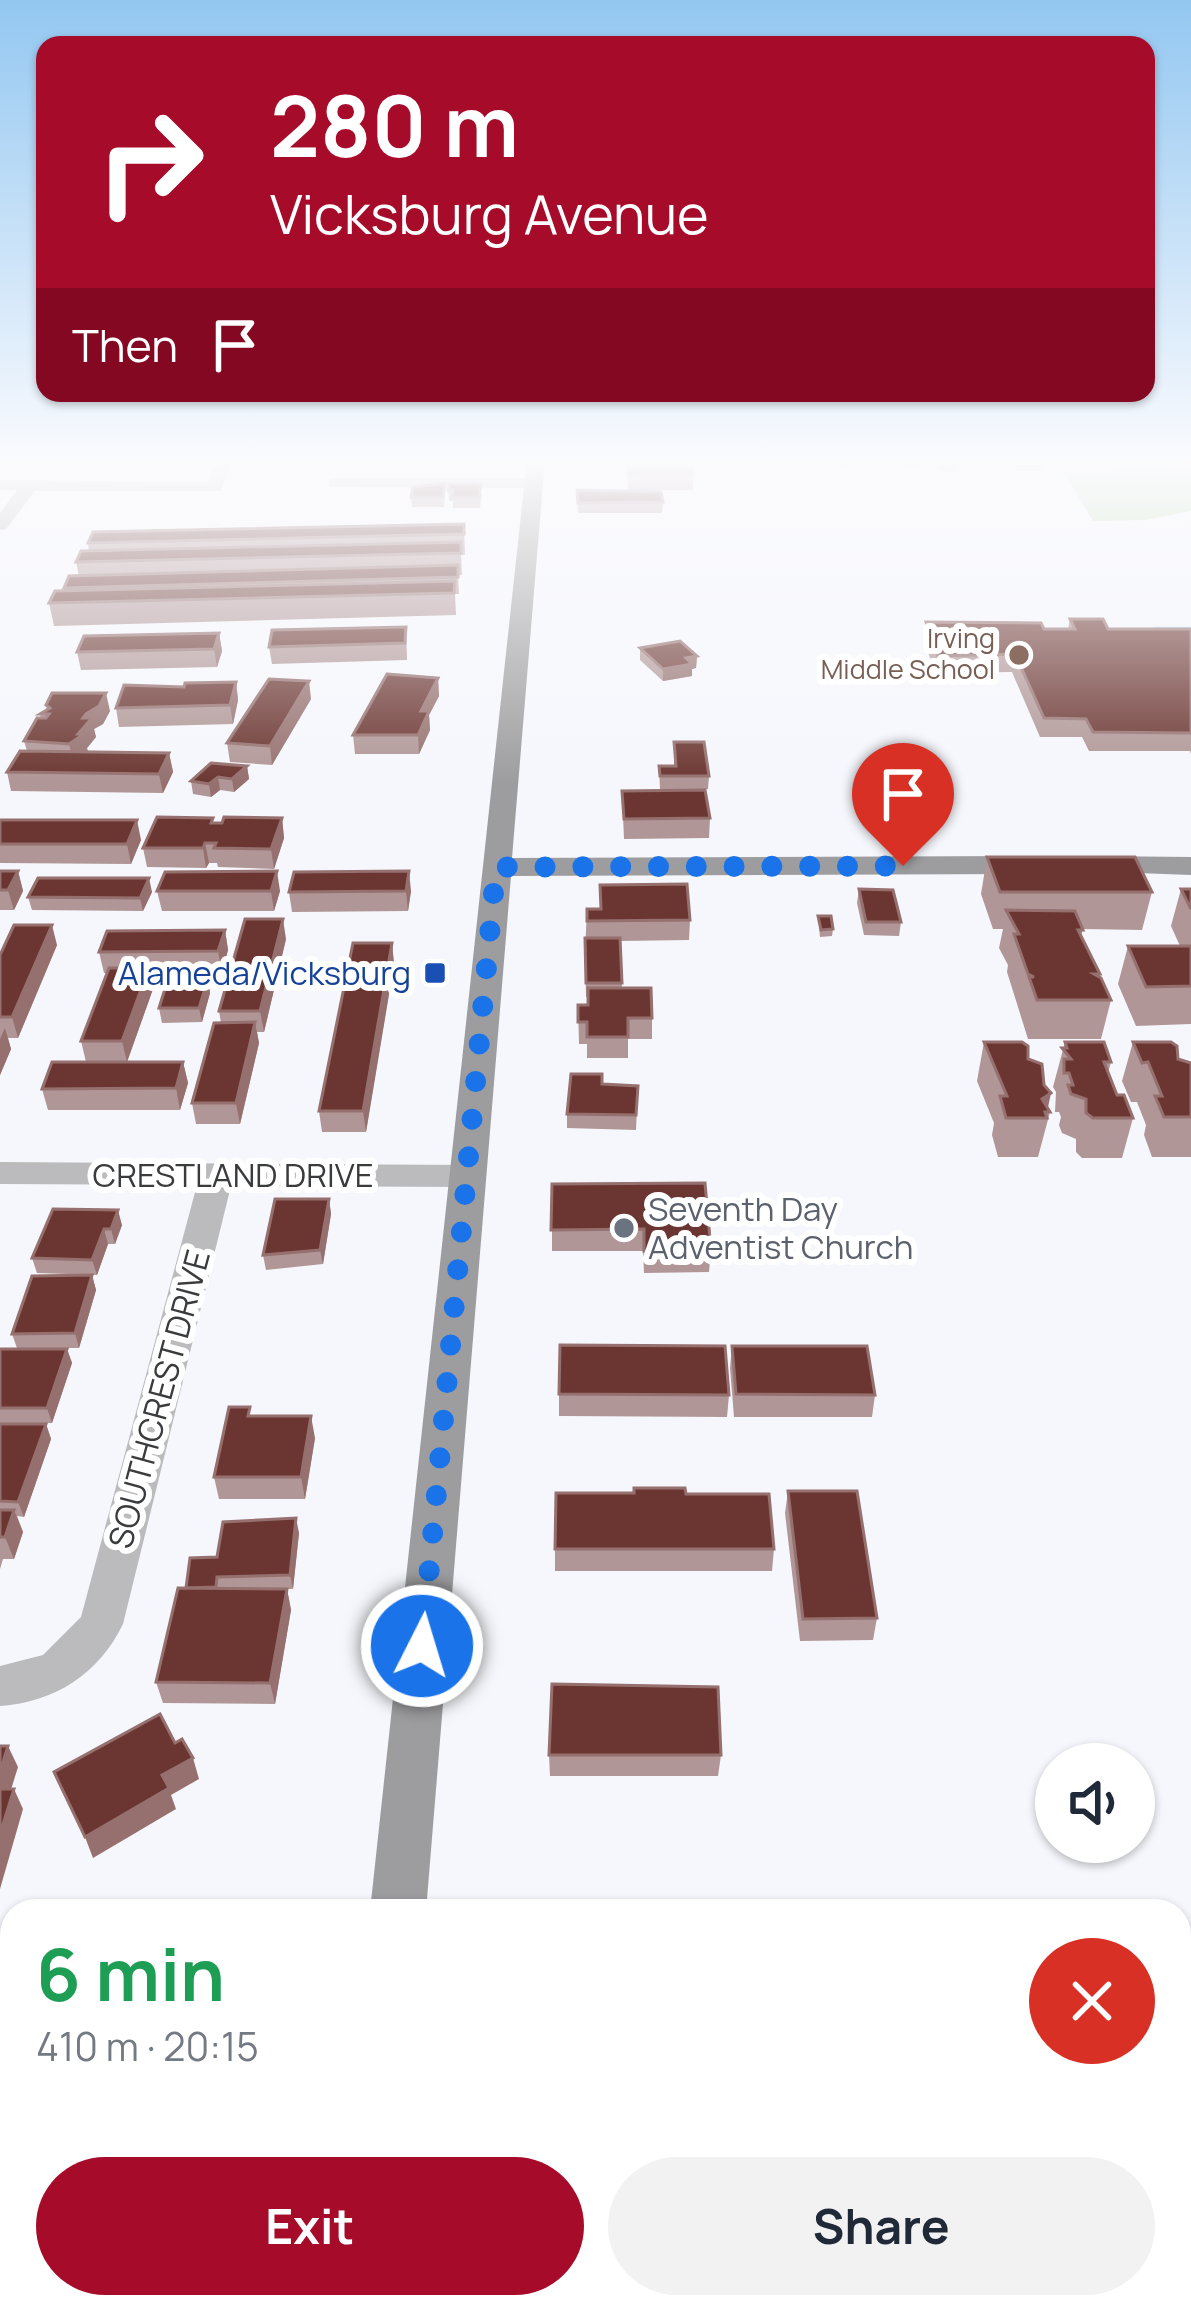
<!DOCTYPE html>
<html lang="en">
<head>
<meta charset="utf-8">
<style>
  :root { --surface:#fff; --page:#f2f2f3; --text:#1f2937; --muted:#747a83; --accent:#a60b2a }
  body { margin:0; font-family:Manrope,sans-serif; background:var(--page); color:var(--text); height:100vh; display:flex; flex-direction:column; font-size:45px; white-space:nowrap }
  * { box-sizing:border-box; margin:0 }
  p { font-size:39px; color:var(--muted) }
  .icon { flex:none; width:66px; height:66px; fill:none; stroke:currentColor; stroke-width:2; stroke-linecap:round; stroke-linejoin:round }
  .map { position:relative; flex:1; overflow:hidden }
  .details { position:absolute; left:0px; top:1899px; width:1191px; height:420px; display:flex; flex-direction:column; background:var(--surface); border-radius:36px 36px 0 0; box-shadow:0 3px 9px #0004 }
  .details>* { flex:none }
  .banner { position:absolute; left:36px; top:36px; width:1119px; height:366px; border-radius:24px; box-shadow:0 3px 9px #0004; background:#a60b2a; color:#fff; overflow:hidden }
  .controls { position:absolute; left:1035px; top:1743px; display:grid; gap:24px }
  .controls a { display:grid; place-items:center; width:120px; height:120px; border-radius:50%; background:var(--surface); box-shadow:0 3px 9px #0004; font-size:60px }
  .pin { position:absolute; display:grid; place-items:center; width:102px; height:102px; color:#fff; margin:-123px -51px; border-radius:50% 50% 50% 0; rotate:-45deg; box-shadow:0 0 12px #0007 }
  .pin .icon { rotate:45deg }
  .me { position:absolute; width:132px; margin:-66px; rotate:5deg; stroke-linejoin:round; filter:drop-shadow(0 0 9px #0008) }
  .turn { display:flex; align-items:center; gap:42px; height:252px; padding:0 36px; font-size:54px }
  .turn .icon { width:156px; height:156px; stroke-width:2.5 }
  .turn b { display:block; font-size:84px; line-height:102px }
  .then { display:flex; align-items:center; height:114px; padding:0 36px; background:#0003; gap:24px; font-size:45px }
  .round { display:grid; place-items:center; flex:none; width:126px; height:126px; border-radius:63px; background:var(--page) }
  .summary { display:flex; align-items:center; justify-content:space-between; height:204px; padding:0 36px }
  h1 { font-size:72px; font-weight:700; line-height:90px; color:#1e9e55 }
  .cta { display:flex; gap:24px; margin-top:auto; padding:24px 36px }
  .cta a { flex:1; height:138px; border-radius:72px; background:var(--accent); color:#fff; font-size:48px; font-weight:700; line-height:138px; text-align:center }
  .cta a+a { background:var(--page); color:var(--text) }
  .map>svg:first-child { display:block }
</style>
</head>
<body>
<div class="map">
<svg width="1191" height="2319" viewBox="0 0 1191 2319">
  <rect width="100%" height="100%" fill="#f6f7fc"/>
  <!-- green -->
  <polygon fill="#bfdbab" points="1191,469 1191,511 1145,520 1093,521 1062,470"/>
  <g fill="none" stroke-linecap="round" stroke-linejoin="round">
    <!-- stream -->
    <polyline stroke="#b4e3fe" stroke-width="4.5" points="1155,629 1191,629"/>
    <!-- street -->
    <g fill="#bbbbbd" fill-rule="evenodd">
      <polygon points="218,459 234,459 220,491 35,491 6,529 0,530 0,513 17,490 0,490 0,480 208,482"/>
      <polygon points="335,478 534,478 543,483 534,488 329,487 329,479"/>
      <path d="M0 1162 466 1165 478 1168 483 1176 478 1184 466 1187 231 1186 123 1624C99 1674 55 1702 0 1706V1666L43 1655 81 1617 197 1185 0 1184Z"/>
    </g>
    <!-- secondary -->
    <g fill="#9d9da0" fill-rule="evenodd">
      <polygon points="527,459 545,459 512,858 1031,856 1045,865 1031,874 511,876 426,1911 370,1911"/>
      <polygon points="1093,856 1191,857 1191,875 1083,871 1079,865"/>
      <polygon points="329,2307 395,2307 394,2319 328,2319"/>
    </g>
  </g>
  <!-- wall -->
  <g fill="#b09696">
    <polygon points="627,459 693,474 693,490 628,490"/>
    <polygon points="817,459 829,459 828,468 817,467"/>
    <polygon points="835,459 854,459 853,467 835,466"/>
    <polygon points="899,459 918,459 919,468 901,468"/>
    <polygon points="936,459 956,466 956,472 937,471"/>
    <polygon points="1013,459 1043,466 1043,471 1016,471 1013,463"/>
    <polygon points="445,483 444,507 412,507 411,497"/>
    <polygon points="448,490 482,494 480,508 453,508 453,501 449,501"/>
    <polygon points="577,490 663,502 662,513 578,513"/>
    <polygon points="464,524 465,555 461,555 462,575 458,575 459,594 455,594 456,615 54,626 49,603 79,576 76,562 89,551 88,543"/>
    <polygon points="1070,619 1108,629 1191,629 1191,754 1190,751 1089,751 1082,737 1040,737 1012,672 935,673 924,640 926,622 1068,629"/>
    <polygon points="406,627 407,660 272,664 269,647"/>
    <polygon points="219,633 222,651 217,667 81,670 77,652"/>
    <polygon points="640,648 697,656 696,668 692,669 692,676 663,681 640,660"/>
    <polygon points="438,678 439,696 429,715 430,730 419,754 355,754 353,735"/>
    <polygon points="236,682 238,700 233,724 119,727 116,708 184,687"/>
    <polygon points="311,699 272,765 230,762 227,743"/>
    <polygon points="46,705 110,711 103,724 94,729 96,737 87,748 88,752 169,753 173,772 163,793 11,791 7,772 27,751 24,741 41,718 40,714 47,710"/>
    <polygon points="674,742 709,776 708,789 660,789 659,766 674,766"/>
    <polygon points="247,766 249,779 234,792 220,790 211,797 193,794 191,781"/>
    <polygon points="622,791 710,818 709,838 624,839"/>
    <polygon points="282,818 284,838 274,869 218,867 217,863 209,863 206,868 147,867 143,848 214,823"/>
    <polygon points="0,820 141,840 131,864 0,863"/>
    <polygon points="987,857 1152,892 1142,930 1083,929 1081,936 1100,974 1099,977 1111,1000 1101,1039 1028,1039 1007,972 1008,965 999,948 1003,929 993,929 981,894"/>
    <polygon points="0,871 18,871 23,891 14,910 0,910"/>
    <polygon points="859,889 901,922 899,936 864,935 857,903"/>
    <polygon points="1181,889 1191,889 1191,1024 1136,1026 1118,984 1128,946 1180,946 1171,926"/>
    <polygon points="157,891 280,891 274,911 162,911"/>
    <polygon points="411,891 408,911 292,912 289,892"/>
    <polygon points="152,892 143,911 32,910 28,897"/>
    <polygon points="587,909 690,920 689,940 620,941 622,988 652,1018 652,1039 628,1039 628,1058 587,1058 587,1044 579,1044 578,1005 588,1005 588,997 586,997 585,952"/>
    <polygon points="818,916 833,929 832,936 820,937"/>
    <polygon points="225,930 228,950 222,972 150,972 153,989 127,1062 183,1062 188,1083 180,1110 48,1110 42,1089 86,1062 81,1041 108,973 104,973 99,952"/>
    <polygon points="286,939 264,1032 257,1032 259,1043 240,1124 196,1124 192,1103 221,1023 219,1011"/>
    <polygon points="392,943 394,964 366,1132 322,1132 319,1111"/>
    <polygon points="57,945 18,1038 8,1038 11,1049 0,1075 0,955"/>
    <polygon points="208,979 210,993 202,1022 162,1023 159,1008"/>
    <polygon points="984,1042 1028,1059 1050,1112 1038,1157 998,1157 992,1135 994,1123 977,1081"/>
    <polygon points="1065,1042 1111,1062 1108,1073 1117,1095 1133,1118 1122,1158 1082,1158 1076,1152 1076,1139 1062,1133 1059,1125 1061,1117 1059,1112 1055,1112 1056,1092 1053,1087"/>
    <polygon points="1133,1042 1191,1063 1191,1157 1152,1157 1144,1135 1146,1125 1137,1102 1131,1102 1122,1081"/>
    <polygon points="638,1086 636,1130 567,1128 567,1114"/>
    <polygon points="552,1184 711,1250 709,1272 644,1273 643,1251 552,1251"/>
    <polygon points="329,1199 331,1214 323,1264 266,1270 263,1255"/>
    <polygon points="53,1209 122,1225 115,1244 108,1244 97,1275 37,1273 32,1258"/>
    <polygon points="92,1275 96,1290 79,1348 17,1348 12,1334"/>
    <polygon points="732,1346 875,1395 872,1417 734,1417 730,1368"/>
    <polygon points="0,1349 67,1349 72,1363 52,1423 0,1423"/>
    <polygon points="559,1394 729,1395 727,1417 559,1416"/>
    <polygon points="252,1416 315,1438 305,1499 219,1499 214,1477"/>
    <polygon points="0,1424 46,1424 51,1439 24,1517 17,1516 23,1532 14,1559 3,1559 0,1569"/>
    <polygon points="788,1491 877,1618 873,1640 800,1641 785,1513"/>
    <polygon points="634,1493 686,1494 774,1549 772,1571 555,1571 555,1549"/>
    <polygon points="299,1533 293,1589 287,1589 291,1610 275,1704 163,1703 156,1682 186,1588"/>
    <polygon points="549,1755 721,1755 718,1776 550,1776"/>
  </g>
  <!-- shaded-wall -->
  <g fill="#95706e">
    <polygon points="219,633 222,651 217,667 214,649"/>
    <polygon points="697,656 696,668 692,669 692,676 663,681 663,669 686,658"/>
    <polygon points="438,678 439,696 429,715 430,730 419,754 418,735 421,711"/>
    <polygon points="309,681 311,699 272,765 270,746"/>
    <polygon points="236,682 238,700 233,724 230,705"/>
    <polygon points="106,693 110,711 103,724 94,729 96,737 87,748 88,753 74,762 69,744 86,714"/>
    <polygon points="169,753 173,772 163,793 159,774"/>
    <polygon points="247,766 249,779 234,792 232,779"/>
    <polygon points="218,777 220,790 211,797 209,784"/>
    <polygon points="282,818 284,838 274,869 271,849"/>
    <polygon points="137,820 141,840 131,864 127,844"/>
    <polygon points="205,843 209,863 206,868 203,848"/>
    <polygon points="18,871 23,891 14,910 8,890"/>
    <polygon points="277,871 280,891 274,911 271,891"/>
    <polygon points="409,871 411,891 408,911 406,891"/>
    <polygon points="149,878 152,892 143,911 140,898"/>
    <polygon points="283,919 286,939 264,1032 260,1011"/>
    <polygon points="52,925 57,945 18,1038 12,1017"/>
    <polygon points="225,930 228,950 222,972 218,951"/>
    <polygon points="392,943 394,964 366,1132 363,1111"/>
    <polygon points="149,968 153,989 127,1062 122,1041"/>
    <polygon points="208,979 210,993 202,1022 199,1008"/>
    <polygon points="255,1022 259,1043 240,1124 236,1103"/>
    <polygon points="5,1028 11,1049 0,1075 0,1039"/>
    <polygon points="183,1062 188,1083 180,1110 176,1088"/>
    <polygon points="1051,1093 1047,1112 1042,1099"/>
    <polygon points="329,1199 331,1214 323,1264 320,1250"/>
    <polygon points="118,1210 122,1225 115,1244 111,1229"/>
    <polygon points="104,1229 108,1244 97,1275 92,1260"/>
    <polygon points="92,1275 96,1290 79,1348 75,1333"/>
    <polygon points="67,1349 72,1363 52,1423 47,1408"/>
    <polygon points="311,1416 315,1438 305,1499 301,1477"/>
    <polygon points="46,1424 51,1439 24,1517 18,1502"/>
    <polygon points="14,1510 23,1532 14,1559 5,1537"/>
    <polygon points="296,1518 299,1533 293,1589 290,1575"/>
    <polygon points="287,1589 291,1610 275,1704 270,1683"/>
    <polygon points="8,1746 18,1767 5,1809 0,1799 0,1772"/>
    <polygon points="193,1758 199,1779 171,1795 176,1809 93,1858 85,1837 162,1775"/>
    <polygon points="14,1789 23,1809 0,1889 0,1834"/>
    <polygon points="12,2138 12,2223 0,2274 0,2187"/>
  </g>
  <!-- building -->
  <g fill="#6b3631" stroke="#95706e" stroke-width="3">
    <polygon points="627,459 691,459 693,474 628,475"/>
    <polygon points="901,459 918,459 920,463 901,462"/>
    <polygon points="936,459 954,459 956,466 938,466"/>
    <polygon points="1014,459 1040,459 1043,466 1017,466"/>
    <polygon points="445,483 443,497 411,497 413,487"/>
    <polygon points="449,484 481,484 479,497 452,497 453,490 448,490"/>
    <polygon points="577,490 661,492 663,502 578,503"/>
    <polygon points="464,524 464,534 88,543 93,532"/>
    <polygon points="461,542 461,553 76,562 81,551"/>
    <polygon points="458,565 458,577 64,588 69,576"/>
    <polygon points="455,581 454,593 49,603 55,591"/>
    <polygon points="1070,619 1103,619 1108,629 1191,629 1191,733 1093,732 1086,719 1044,718 1015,654 938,656 926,622 1041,623 1044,629 1075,629"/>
    <polygon points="406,627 405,643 269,647 272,630"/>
    <polygon points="219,633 214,649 77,652 84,636"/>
    <polygon points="680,641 697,656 686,658 692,664 663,669 640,648"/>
    <polygon points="387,674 438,678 421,711 429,711 418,735 353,735"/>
    <polygon points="269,679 309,681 270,746 227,743"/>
    <polygon points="236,682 230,705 116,708 124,685 184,687 185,683"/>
    <polygon points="52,693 106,693 99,706 86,714 83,718 92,718 78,734 84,734 69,744 24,741 37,718 46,718 49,714 40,714 50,708 46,705"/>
    <polygon points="674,742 704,742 709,776 660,776 659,766 676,766"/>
    <polygon points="20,751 169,753 159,774 7,772"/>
    <polygon points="211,763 247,766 232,779 218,777 209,784 191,781"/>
    <polygon points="705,790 710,818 624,819 622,791"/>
    <polygon points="157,817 213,818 211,823 222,823 224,817 282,818 271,849 214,848 216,843 205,843 203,848 143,848"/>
    <polygon points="0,820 137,820 127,844 0,844"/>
    <polygon points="987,857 1135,857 1152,892 1000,892"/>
    <polygon points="0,871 18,871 8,890 0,890"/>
    <polygon points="277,871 271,891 157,891 165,872"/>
    <polygon points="409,871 406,891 289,892 294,872"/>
    <polygon points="38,878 149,878 140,898 28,897"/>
    <polygon points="687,884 690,920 587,921 587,909 601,909 600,885"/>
    <polygon points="859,889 893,890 901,922 866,922"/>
    <polygon points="1181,889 1191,889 1191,909"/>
    <polygon points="1006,910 1075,911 1083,930 1078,930 1100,974 1094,974 1101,978 1111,1000 1037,1000 1029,977 1034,977 1028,974 1014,934 1019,934"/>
    <polygon points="818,916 831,916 833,929 821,930"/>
    <polygon points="245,919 283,919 260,1011 219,1011"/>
    <polygon points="14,925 52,925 12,1017 0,1017 0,955"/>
    <polygon points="225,930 218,951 99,952 107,931"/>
    <polygon points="585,938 620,938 622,983 586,983"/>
    <polygon points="353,943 392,943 363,1111 319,1111"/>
    <polygon points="1128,946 1191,946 1191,986 1146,987"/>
    <polygon points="109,968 149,968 122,1041 81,1041"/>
    <polygon points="168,979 208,979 199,1008 159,1008"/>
    <polygon points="588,988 651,988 652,1018 628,1018 628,1037 587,1037 587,1022 578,1022 578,1005 588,1005"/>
    <polygon points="255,1022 236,1103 192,1103 214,1023"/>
    <polygon points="984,1042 1022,1042 1028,1046 1028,1059 1042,1064 1044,1085 1051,1093 1042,1099 1050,1112 1045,1112 1047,1118 1006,1118 1000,1096 1007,1096"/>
    <polygon points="1065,1042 1104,1042 1111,1062 1104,1062 1117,1095 1124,1095 1133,1118 1093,1118 1086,1113 1086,1099 1071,1094 1068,1085 1073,1085 1069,1073 1064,1073 1064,1059 1071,1059 1062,1048 1067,1048"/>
    <polygon points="1133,1042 1171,1042 1177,1046 1178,1059 1191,1063 1191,1117 1164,1117 1155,1096 1162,1096 1148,1062 1142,1063"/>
    <polygon points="52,1062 183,1062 176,1088 42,1089"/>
    <polygon points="571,1074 602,1074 602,1084 638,1086 636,1115 567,1114"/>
    <polygon points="705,1183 711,1250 644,1251 644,1229 551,1230 552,1184"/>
    <polygon points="275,1199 329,1199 320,1250 263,1255"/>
    <polygon points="53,1209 118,1210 111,1229 104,1229 92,1260 32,1258"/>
    <polygon points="92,1275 75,1333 12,1334 32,1276"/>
    <polygon points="560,1345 725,1346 729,1395 559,1394"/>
    <polygon points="732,1346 867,1346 875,1395 736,1394"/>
    <polygon points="0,1349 67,1349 47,1408 0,1408"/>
    <polygon points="229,1407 250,1407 248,1416 311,1416 301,1477 214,1477"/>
    <polygon points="0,1424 46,1424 18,1502 0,1501"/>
    <polygon points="634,1488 685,1488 686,1494 769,1494 774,1549 555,1549 556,1493 634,1493"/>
    <polygon points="788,1491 857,1491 877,1618 803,1619"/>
    <polygon points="0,1510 14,1510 5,1537 0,1537"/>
    <polygon points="296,1518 290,1575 217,1577 216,1587 186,1588 190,1558 217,1557 223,1522"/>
    <polygon points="178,1588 287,1589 270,1683 156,1682"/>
    <polygon points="552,1684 718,1687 721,1755 549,1755"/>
    <polygon points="160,1714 175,1743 182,1739 193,1758 162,1775 169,1788 85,1837 54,1772"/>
    <polygon points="0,1746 8,1746 0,1772"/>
    <polygon points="0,1789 14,1789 0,1834"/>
    <polygon points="0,1957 12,1957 12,2138 0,2187"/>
  </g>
  <!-- sky -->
  <linearGradient id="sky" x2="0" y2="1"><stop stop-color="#93c7f1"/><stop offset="0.59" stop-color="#fbfbfe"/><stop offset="1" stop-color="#fbfbfe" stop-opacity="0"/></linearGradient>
  <rect width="1191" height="784" fill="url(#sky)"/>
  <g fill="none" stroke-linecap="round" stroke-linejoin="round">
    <!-- route -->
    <polyline stroke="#1a73e8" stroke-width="21" stroke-dasharray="0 37.8" points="422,1646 496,867 903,866"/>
  </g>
  <!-- markers -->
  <circle fill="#8d6e63" stroke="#fff" stroke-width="4.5" cx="1019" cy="655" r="12"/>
  <rect fill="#1a4fb4" stroke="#fff" stroke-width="4.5" x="423" y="961" width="24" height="24" rx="6"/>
  <circle fill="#6b7280" stroke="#fff" stroke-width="4.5" cx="624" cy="1228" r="12"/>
  <g text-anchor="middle" stroke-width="12" stroke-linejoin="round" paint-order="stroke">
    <!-- far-education labels -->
    <g font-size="27" fill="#785e54" stroke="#fff" text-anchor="end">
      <text x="995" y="648">Irving<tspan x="995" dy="31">Middle School</tspan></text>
    </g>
    <!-- transit labels -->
    <g font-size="33" fill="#164399" stroke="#fff" text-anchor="end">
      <text x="411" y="985">Alameda/Vicksburg</text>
    </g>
    <!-- street labels -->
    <g font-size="33" fill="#3a3b3d" stroke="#fff">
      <text x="233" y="1187">CRESTLAND DRIVE</text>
      <text transform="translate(159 1399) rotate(-75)" y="12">SOUTHCREST DRIVE</text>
    </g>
    <!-- worship labels -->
    <g font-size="33" fill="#5b616d" stroke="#fff" text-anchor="start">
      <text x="648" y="1221">Seventh Day<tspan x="648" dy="38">Adventist Church</tspan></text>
    </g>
  </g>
</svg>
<div class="controls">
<a><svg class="icon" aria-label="sound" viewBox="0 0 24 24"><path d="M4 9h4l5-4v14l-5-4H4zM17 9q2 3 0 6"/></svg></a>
</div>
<div class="pin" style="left:903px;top:866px;background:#d93025"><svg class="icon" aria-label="arrive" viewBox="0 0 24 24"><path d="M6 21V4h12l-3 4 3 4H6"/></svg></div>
<svg class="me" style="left:422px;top:1646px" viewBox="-20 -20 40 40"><circle r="17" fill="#1a73e8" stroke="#fff" stroke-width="3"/><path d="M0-11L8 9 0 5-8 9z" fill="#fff"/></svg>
<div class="banner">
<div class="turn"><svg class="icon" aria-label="right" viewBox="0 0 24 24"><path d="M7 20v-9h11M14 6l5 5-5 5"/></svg><div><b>280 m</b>Vicksburg Avenue</div></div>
<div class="then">Then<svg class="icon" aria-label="arrive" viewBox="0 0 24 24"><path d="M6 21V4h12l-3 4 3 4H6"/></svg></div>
</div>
<section class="details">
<div class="summary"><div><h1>6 min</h1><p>410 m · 20:15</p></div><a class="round" style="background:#d93025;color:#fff"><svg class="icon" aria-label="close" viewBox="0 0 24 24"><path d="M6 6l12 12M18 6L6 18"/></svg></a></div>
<div class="cta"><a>Exit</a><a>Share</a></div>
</section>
</div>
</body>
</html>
